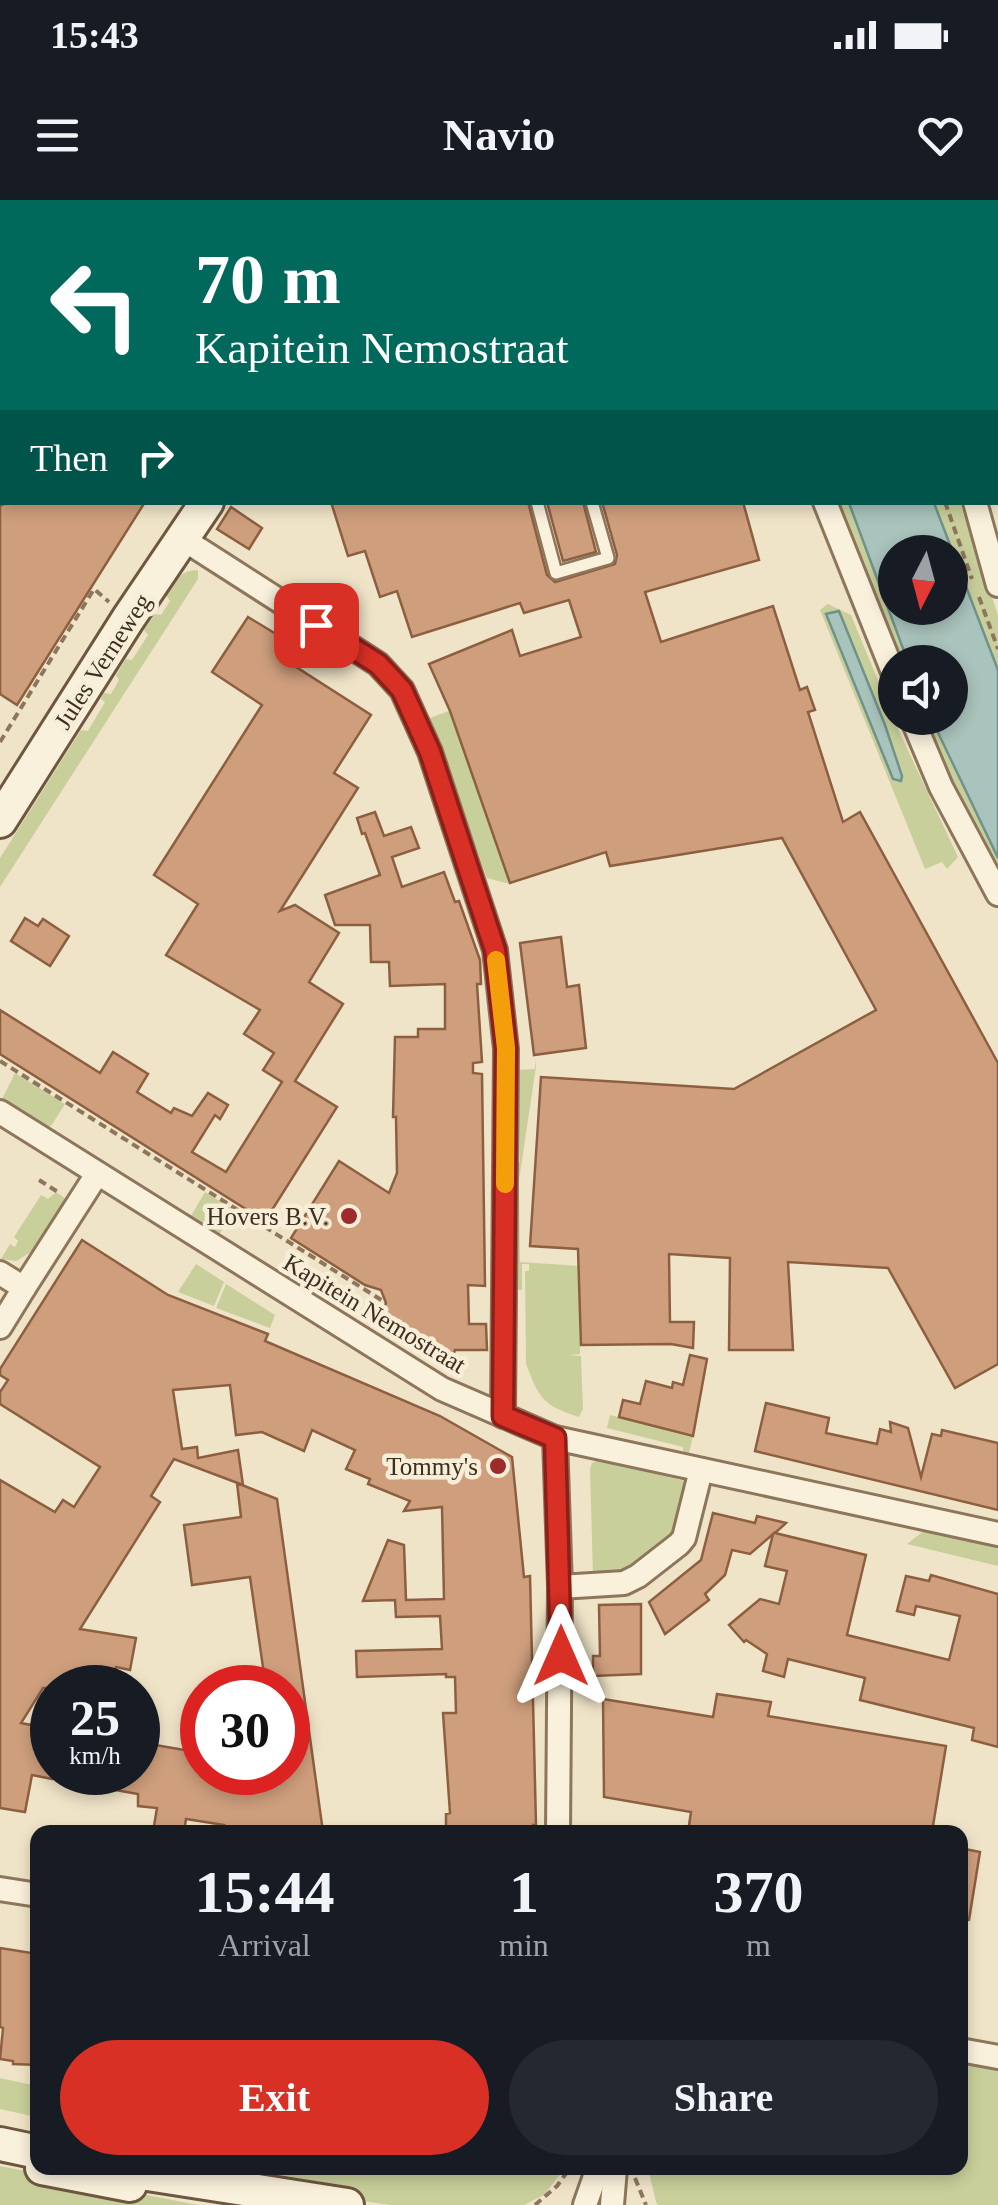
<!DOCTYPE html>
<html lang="en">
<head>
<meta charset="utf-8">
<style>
  :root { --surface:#171b24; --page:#242831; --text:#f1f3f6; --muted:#9ea1a6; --accent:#d93025 }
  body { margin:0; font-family:"Times New Roman",serif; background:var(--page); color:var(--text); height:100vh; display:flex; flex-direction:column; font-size:38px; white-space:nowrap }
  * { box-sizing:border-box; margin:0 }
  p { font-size:32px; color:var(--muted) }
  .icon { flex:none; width:55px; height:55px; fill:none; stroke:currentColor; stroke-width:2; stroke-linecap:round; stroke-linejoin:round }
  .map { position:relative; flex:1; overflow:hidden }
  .panel { position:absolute; left:30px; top:1625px; width:938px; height:350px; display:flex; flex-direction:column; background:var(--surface); border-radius:20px; box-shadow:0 5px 15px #0003 }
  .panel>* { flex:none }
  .guide { position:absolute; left:0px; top:0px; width:1000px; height:305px; box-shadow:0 5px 15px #0003; background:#00695c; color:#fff; overflow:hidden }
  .needle { width:65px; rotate:186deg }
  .controls { position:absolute; left:878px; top:335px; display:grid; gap:20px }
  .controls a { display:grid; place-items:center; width:90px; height:90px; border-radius:50%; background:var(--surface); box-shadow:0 5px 15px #0003; font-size:50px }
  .speed { position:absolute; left:30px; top:1465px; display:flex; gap:20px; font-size:50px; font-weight:700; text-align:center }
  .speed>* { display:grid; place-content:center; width:130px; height:130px; border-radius:50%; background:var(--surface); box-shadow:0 5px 15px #0003; line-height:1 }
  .speed small { font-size:25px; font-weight:400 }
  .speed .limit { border:15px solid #d22; background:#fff; color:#111 }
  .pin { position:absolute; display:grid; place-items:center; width:85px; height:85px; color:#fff; margin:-42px; border-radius:20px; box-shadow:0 5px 15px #0006 }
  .me { position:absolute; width:110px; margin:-55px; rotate:0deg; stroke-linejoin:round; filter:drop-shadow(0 0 8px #0008) }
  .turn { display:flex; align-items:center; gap:35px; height:210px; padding:0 30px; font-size:45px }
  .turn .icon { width:130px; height:130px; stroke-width:2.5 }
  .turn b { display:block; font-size:70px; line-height:85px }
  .then { display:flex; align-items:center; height:95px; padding:0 30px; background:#0003; gap:20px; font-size:38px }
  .eta { display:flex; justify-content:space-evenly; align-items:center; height:170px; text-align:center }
  .eta b { font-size:60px; font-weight:800; line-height:70px }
  .cta { display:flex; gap:20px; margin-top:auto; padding:20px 30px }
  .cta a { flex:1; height:115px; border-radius:60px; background:var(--accent); color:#fff; font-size:40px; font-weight:800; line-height:115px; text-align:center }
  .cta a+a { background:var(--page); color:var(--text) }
  .status { display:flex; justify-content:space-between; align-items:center; height:70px; padding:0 50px; background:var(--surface); direction:ltr }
  .status svg { height:28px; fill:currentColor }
  header { display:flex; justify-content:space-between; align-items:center; height:130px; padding:0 30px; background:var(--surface); font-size:45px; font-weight:800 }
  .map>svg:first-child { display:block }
</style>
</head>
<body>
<div class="status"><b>15:43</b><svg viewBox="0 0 49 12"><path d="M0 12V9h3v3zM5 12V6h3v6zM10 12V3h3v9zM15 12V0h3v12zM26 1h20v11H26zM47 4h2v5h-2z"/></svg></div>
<header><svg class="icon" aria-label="menu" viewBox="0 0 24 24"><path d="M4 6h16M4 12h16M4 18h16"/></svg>Navio<svg class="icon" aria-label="heart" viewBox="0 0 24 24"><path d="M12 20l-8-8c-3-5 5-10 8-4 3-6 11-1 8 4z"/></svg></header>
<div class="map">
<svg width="998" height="2005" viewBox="0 0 998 2005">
  <rect width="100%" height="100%" fill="#f0e4c8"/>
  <!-- green -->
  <g fill="#c9cf9b" fill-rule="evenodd">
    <polygon points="836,303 849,303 908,462 895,462"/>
    <polygon points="934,303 960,303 998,415 998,470"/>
    <path d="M198 370V379L0 687V658L81 530 88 531 105 502 101 499 104 493 111 494 119 480 116 475 126 459 132 460 148 435 144 430 155 414 161 415 170 401 166 395C175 382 180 370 198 370Z"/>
    <path d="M828 404 851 415 898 529 958 657 947 669 942 662 925 669 820 410ZM839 412 885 525 902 576 893 579 827 415Z"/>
    <polygon points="449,511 510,684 487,678 430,518"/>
    <polygon points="916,518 931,518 998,658 998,688"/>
    <path d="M535 859 536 867 519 980 520 1062 580 1066V1154L569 1155 581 1156 583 1209 579 1217C542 1205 539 1198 526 1164L525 1071H529V1064H522V1090H516L514 962H520L519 925 514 924 513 909H519L518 890 513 889V870L535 869Z"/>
    <polygon points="15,873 65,904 51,926 45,927 2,899"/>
    <polygon points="56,992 66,999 33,1051 16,1061 1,1059 10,1044 15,1047 18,1041 14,1037 41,995 48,999"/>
    <polygon points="205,992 235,1011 220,1033 215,1035 191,1016"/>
    <polygon points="196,1064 224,1082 214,1106 178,1092"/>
    <polygon points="226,1084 275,1115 270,1128 216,1108"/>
    <polygon points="610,1215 693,1236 689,1253 683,1252 683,1247 607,1228"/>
    <polygon points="599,1260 689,1282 676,1337 626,1375 593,1376 590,1269 592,1263"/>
    <polygon points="925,1330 998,1348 998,1366 907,1344"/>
    <polygon points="960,1863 998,1869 998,2005 658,2005 656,2002 648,1968 960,1968"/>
    <polygon points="0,1878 37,1886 37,1917 0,1909"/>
    <polygon points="0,1966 198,2005 0,2005"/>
    <polygon points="137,1968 481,1968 497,1970 501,1968 565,1968 544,1995 524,2005 390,2005"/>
  </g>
  <!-- water -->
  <g fill="#a9c4bc" stroke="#6f938a" stroke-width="2.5" fill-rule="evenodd">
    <path d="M849 303H934L998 470V658L931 518H950V462H908ZM895 352H950V408H895Z"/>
    <polygon points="839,411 885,525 902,576 901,581 893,579 826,414"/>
  </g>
  <!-- building -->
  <g fill="#cf9f7d" stroke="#8d5f41" stroke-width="2.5">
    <polygon points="8,302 145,302 17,505 0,494 0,306"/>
    <polygon points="331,302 528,302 547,375 555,382 615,364 617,355 602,302 743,302 759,360 645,392 661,442 773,406 800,490 807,487 815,510 808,512 843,622 860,612 998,863 998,1164 955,1188 888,1068 788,1062 793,1150 729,1150 730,1058 669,1054 670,1122 694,1122 693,1148 671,1144 581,1145 578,1049 530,1046 541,877 734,889 876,810 782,638 610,666 606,652 510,683 450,511 429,464 512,430 520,456 581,437 569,400 524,413 520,403 412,437 397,391 380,397 365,351 348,356"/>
    <polygon points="547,302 583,302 596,352 563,361"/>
    <polygon points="231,307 262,328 249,349 217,329"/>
    <polygon points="248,417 299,448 290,463 371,515 334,573 358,588 280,711 295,705 339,733 309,782 343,804 295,881 337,907 267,1018 263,1014 260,1018 0,854 0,810 100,873 113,852 148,874 137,892 171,913 174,908 192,916 208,893 228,905 220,919 215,915 192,952 226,972 282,882 263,870 274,853 244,834 260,810 166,755 198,704 154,675 262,505 212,472"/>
    <polygon points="375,612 384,636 411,627 419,648 392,657 402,687 444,672 455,702 459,701 480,760 481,784 477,784 482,862 473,863 473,873 482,874 485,1086 468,1085 469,1124 486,1124 487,1150 455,1150 453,1156 377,1123 386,1103 381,1090 365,1085 291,1038 339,961 389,993 397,973 396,917 393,917 395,837 418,837 418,829 445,829 445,784 390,786 389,762 371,762 370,725 335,725 325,695 380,675 365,633 362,634 357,618"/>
    <polygon points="25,718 38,726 43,719 69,736 50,766 11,741"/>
    <polygon points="561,737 567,787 579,785 586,848 534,855 520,743"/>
    <polygon points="82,1040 168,1095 268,1134 265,1141 440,1216 512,1257 524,1377 530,1376 536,1625 533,1625 534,1632 446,1632 446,1614 450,1613 443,1513 456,1513 455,1477 446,1477 446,1474 357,1477 356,1451 442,1449 440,1416 396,1417 395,1400 363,1401 388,1340 404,1345 406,1400 444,1399 442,1307 404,1311 410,1301 368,1284 370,1279 346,1269 355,1250 312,1230 304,1251 262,1232 236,1235 230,1185 173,1190 182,1249 197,1247 198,1258 238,1250 243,1285 174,1259 151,1296 160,1302 80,1429 136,1438 130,1470 116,1467 112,1488 43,1488 21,1523 52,1529 52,1579 32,1575 25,1612 0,1608 0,1280 55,1312 63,1300 74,1307 100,1267 0,1204 0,1192 8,1180 0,1175 0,1169"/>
    <polygon points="690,1155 707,1159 693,1236 619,1217 623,1200 640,1204 646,1181 672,1188 673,1182 683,1185"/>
    <polygon points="766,1203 829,1218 826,1233 877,1244 880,1229 891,1232 890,1222 908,1228 921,1277 932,1234 941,1236 942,1230 998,1243 998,1310 755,1251"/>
    <polygon points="237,1283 277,1299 323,1632 222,1632 224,1625 186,1619 184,1632 153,1632 157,1608 138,1606 138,1594 65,1581 66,1572 138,1572 138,1542 202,1553 202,1572 288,1572 290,1529 288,1528 288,1488 266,1488 250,1377 192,1385 184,1325 241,1317"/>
    <polygon points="713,1313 755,1323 757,1316 786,1323 775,1333 866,1355 847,1435 949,1460 960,1416 916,1406 914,1415 897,1411 906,1376 929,1381 931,1375 998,1394 998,1547 972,1540 974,1528 860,1500 865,1478 788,1459 784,1477 763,1471 767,1454 746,1440 744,1442 729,1425 760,1399 779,1404 787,1371 765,1366 773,1334 750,1354 732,1350 725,1375 705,1394 709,1400 665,1434 649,1402 701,1360"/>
    <polygon points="641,1404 641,1474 593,1476 593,1456 600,1456 599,1405"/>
    <polygon points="717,1494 771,1502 768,1516 946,1546 932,1632 688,1632 691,1612 604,1597 603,1499 713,1517"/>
    <polygon points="960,1648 980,1652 969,1720 960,1719"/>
    <polygon points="0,1748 38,1754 38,1865 13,1864 13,1861 0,1859 3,1828 0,1827"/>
  </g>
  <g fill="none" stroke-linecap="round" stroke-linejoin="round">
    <!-- lane casing -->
    <g stroke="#8d765c" stroke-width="16">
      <g id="lane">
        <polyline points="952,0 952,2"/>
        <polyline points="0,297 2,296"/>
        <polyline points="537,302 556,373 608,358 592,302"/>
      </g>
    </g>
    <!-- street casing -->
    <g stroke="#8d765c" stroke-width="28">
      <g id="street">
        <polyline points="735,0 735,2"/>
        <polyline points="897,0 898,2"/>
        <polyline points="30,2 36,0"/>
        <polyline points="166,2 168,0"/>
        <polyline points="0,16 2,15"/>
        <polyline points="0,85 2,84"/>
        <polyline points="998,94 998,93"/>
        <polyline points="825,302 895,477"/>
        <polyline points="975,302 998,385"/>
        <polyline points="183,339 378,464 402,490 430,552 495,750 506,849 503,1216"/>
        <polyline points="912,518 941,587 998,694"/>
        <polyline points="0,912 442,1189 555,1238 998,1334"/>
        <polyline points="0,1073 24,1088 97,974"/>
        <polyline points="0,1127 24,1088"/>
        <polyline points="555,1238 560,1387 558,1632"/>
        <polyline points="560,1387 624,1383 638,1376 679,1344 684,1338 701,1270"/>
        <polyline points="0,1689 38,1695"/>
        <polyline points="960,1850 998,1857"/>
        <polyline points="585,2005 598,1968"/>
        <polyline points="612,2005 615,1968"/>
      </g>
    </g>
    <!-- secondary casing -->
    <g stroke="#6f573f" stroke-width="38">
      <g id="secondary">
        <polyline points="190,0 191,2"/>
        <polyline points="218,0 219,2"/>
        <polyline points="95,2 100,0"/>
        <polyline points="0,47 2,46"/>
        <polyline points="0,621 128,419 207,302"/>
        <polyline points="0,1944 38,1952"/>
        <polyline points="42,1968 130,1985"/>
        <polyline points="109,1968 347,2005"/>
      </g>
    </g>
    <!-- path -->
    <g stroke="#8d765c" stroke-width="4" stroke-dasharray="8 5" stroke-linecap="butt">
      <polyline points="135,0 136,2"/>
      <polyline points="945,302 972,379"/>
      <polyline points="979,397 998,449"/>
      <polyline points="0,542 94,389 109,402"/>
      <polyline points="0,861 383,1101"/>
      <polyline points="39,980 61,994"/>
      <polyline points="635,1978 646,2005"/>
      <polyline points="535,2005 557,1986 570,1968"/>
    </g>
    <!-- lane -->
    <use href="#lane" stroke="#faf1dc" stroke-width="11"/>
    <!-- street -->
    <use href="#street" stroke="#faf1dc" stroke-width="22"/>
    <!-- secondary -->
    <use href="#secondary" stroke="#faf1dc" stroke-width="32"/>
  </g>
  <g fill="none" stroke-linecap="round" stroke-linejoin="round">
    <!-- route casing -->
    <g stroke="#8d1f18" stroke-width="25">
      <polyline id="route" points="316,425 378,464 402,490 430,552 495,750 506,848 503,1216 555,1238 561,1456"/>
    </g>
    <!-- route -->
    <use href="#route" stroke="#d93025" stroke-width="18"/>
    <!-- slow -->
    <polyline stroke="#f59e0b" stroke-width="18" points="496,760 506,848 505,984"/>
  </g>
  <!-- markers -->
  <g fill="#9e2a2b" stroke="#f7eed8" stroke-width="4">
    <circle cx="349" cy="1016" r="10"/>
    <circle cx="498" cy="1266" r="10"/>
  </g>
  <g text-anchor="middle" stroke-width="9" stroke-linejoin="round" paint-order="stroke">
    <!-- street labels -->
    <g font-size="25" fill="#3d2e20" stroke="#f7eed8">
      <text transform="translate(102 461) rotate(-57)" y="9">Jules Verneweg</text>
      <text transform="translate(375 1113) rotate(31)" y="9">Kapitein Nemostraat</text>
    </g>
    <!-- poi labels -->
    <g font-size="25" fill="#3d2e20" stroke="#f7eed8" text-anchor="end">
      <text x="329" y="1025">Hovers B.V.</text>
      <text x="478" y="1275">Tommy's</text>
    </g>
  </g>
</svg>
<div class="controls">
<a><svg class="needle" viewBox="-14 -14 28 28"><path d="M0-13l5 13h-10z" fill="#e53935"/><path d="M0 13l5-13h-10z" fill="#9ea1a6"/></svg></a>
<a><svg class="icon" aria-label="sound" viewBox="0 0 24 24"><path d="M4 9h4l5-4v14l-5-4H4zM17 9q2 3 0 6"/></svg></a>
</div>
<div class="speed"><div>25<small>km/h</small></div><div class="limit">30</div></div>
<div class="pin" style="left:316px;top:425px;background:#d93025"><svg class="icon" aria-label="arrive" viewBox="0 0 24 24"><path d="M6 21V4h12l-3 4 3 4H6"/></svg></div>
<svg class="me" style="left:561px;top:1456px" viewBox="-20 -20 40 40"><path d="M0-17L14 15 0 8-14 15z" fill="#d93025" stroke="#fff" stroke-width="4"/></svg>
<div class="guide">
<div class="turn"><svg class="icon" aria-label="left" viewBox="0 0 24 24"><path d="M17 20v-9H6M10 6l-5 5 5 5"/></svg><div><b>70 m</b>Kapitein Nemostraat</div></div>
<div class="then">Then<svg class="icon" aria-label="right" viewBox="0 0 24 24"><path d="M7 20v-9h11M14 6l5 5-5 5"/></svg></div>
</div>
<section class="panel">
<div class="eta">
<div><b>15:44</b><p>Arrival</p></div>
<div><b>1</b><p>min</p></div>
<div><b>370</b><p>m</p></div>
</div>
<div class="cta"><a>Exit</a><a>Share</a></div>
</section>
</div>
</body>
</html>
